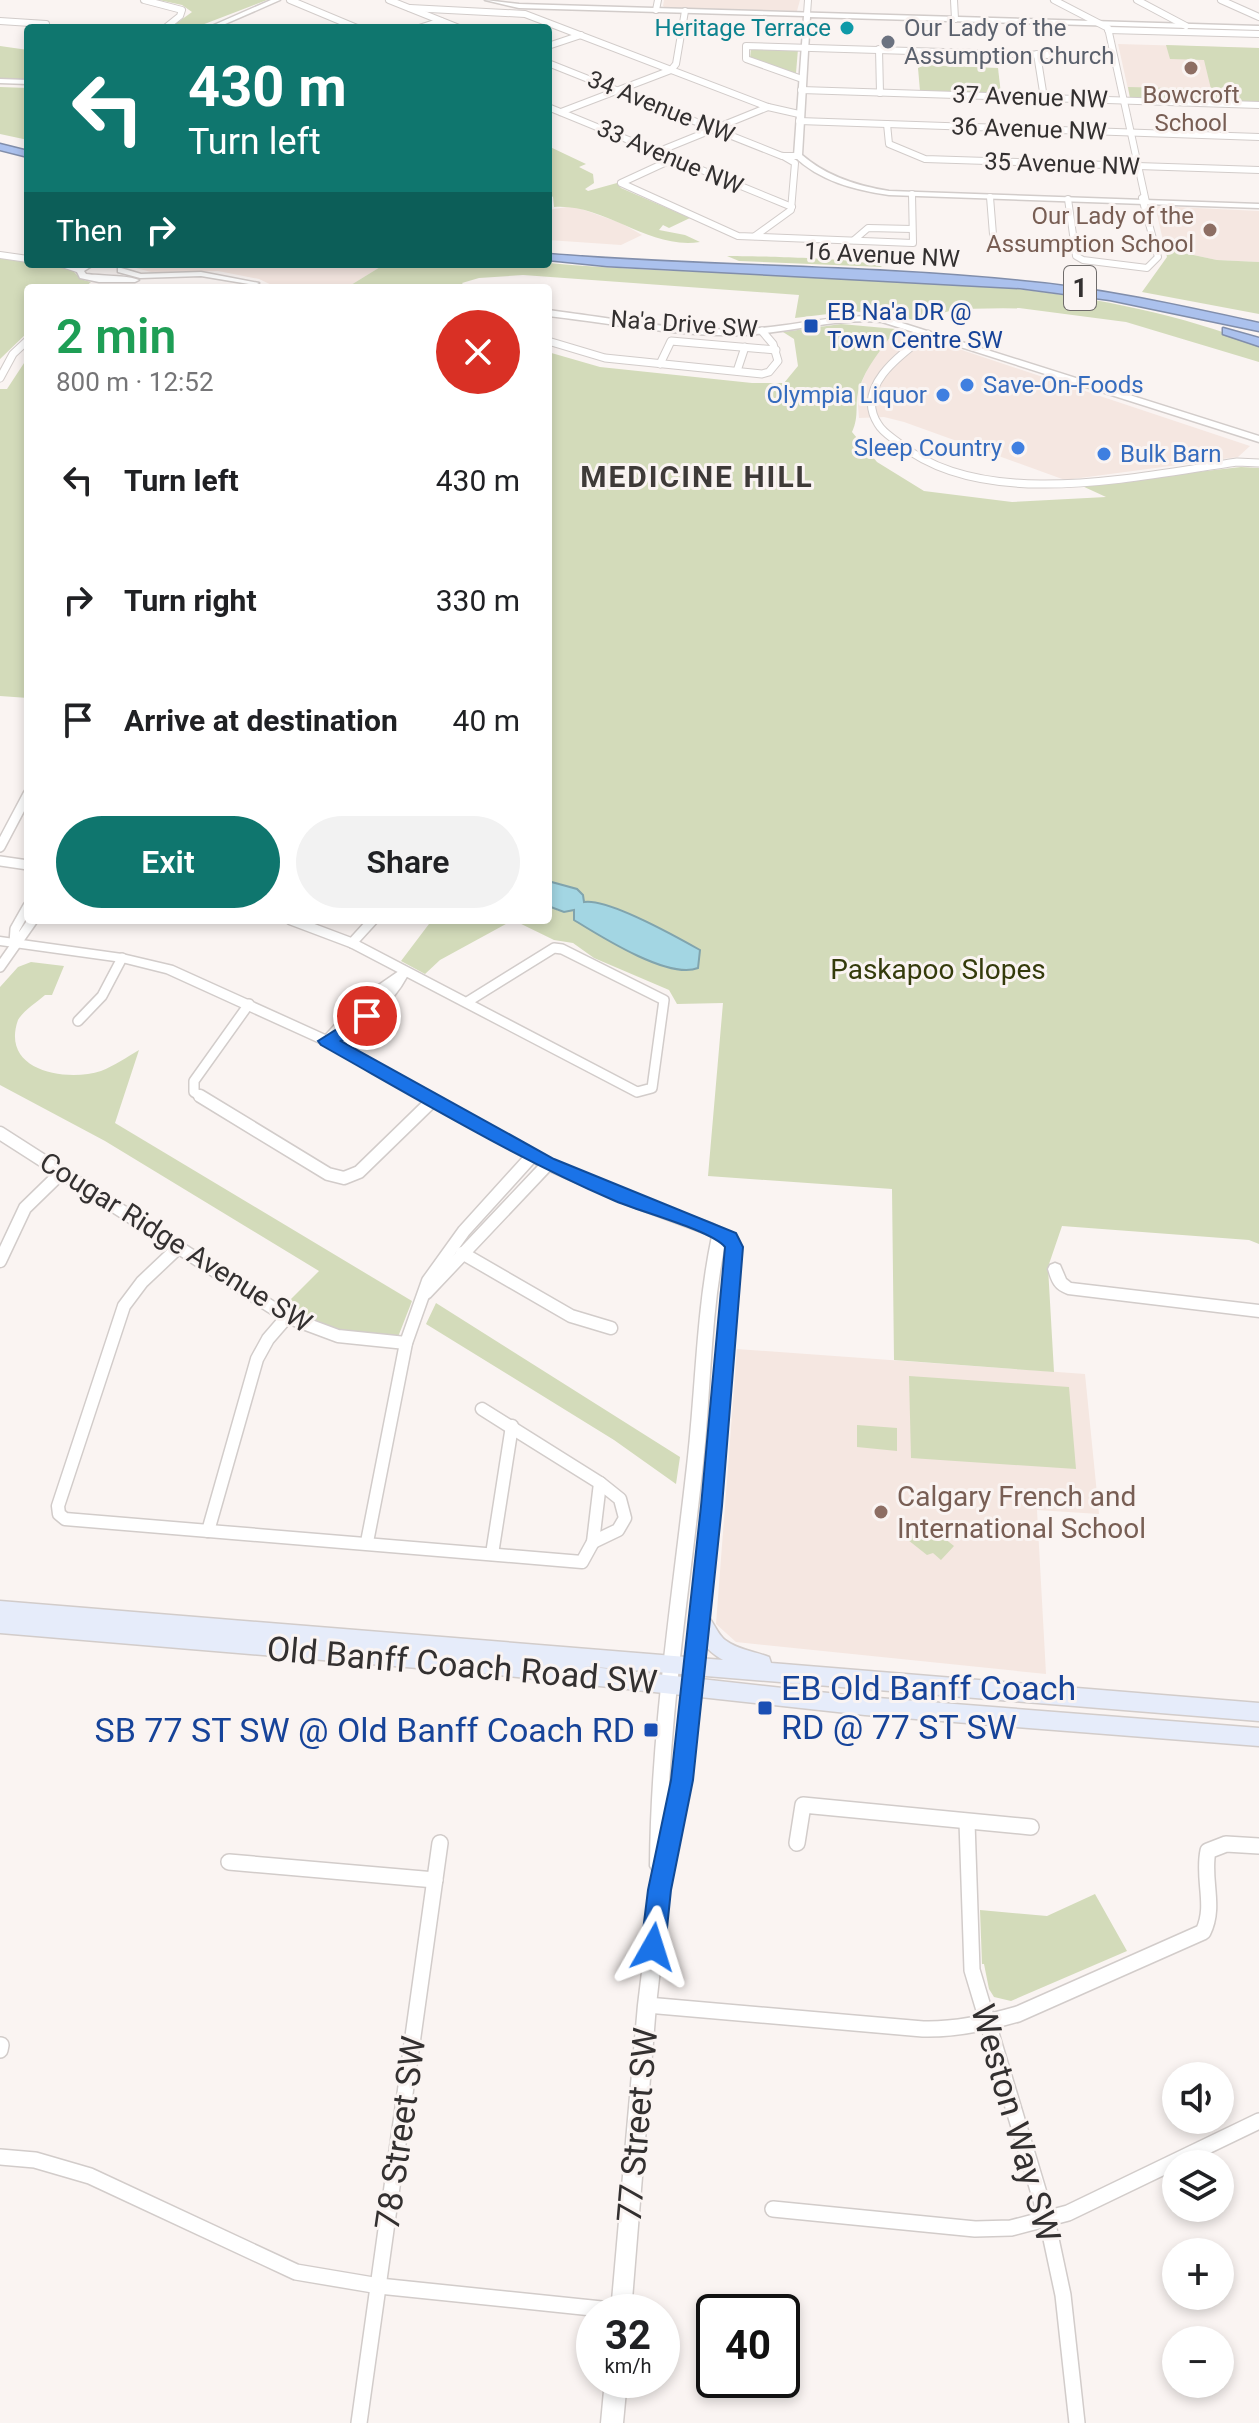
<!DOCTYPE html>
<html lang="en">
<head>
<meta charset="utf-8">
<style>
  :root { --surface:#fff; --page:#f2f2f2; --text:#202124; --muted:#757577; --accent:#0f766e }
  body { margin:0; font-family:Roboto,sans-serif; background:var(--page); color:var(--text); height:100vh; display:flex; flex-direction:column; font-size:30px; white-space:nowrap }
  * { box-sizing:border-box; margin:0 }
  p { font-size:26px; color:var(--muted) }
  .icon { flex:none; width:44px; height:44px; fill:none; stroke:currentColor; stroke-width:2; stroke-linecap:round; stroke-linejoin:round }
  .map { position:relative; flex:1; overflow:hidden }
  .panel { position:absolute; left:24px; top:284px; width:528px; height:640px; display:flex; flex-direction:column; background:var(--surface); border-radius:8px; box-shadow:0 4px 12px #0003 }
  .panel>* { flex:none }
  .top-card { position:absolute; left:24px; top:24px; width:528px; height:244px; border-radius:8px; box-shadow:0 4px 12px #0003; background:#0f766e; color:#fff; overflow:hidden }
  .buttons { position:absolute; left:1162px; top:2062px; display:grid; gap:16px }
  .buttons a { display:grid; place-items:center; width:72px; height:72px; border-radius:50%; background:var(--surface); box-shadow:0 4px 12px #0003; font-size:40px }
  .speed { position:absolute; left:576px; top:2294px; display:flex; gap:16px; font-size:40px; font-weight:700; text-align:center }
  .speed>* { display:grid; place-content:center; width:104px; height:104px; border-radius:50%; background:var(--surface); box-shadow:0 4px 12px #0003; line-height:1 }
  .speed small { font-size:20px; font-weight:400 }
  .speed .limit { border:4px solid #111; border-radius:12px; background:#fff; color:#111 }
  .pin { position:absolute; display:grid; place-items:center; width:68px; height:68px; color:#fff; margin:-34px; border:4px solid #fff; border-radius:50%; box-shadow:0 2px 8px #0007 }
  .me { position:absolute; width:88px; margin:-44px; rotate:6deg; stroke-linejoin:round; filter:drop-shadow(0 0 6px #0008) }
  .turn { display:flex; align-items:center; gap:28px; height:168px; padding:0 32px; font-size:36px }
  .turn .icon { width:104px; height:104px; stroke-width:2.5 }
  .turn b { display:block; font-size:56px; line-height:68px }
  .then { display:flex; align-items:center; height:76px; padding:0 32px; background:#0003; gap:16px; font-size:30px }
  .round { display:grid; place-items:center; flex:none; width:84px; height:84px; border-radius:42px; background:var(--page) }
  .summary { display:flex; align-items:center; justify-content:space-between; height:136px; padding:0 32px }
  h1 { font-size:48px; font-weight:600; line-height:60px; color:#1e9e55 }
  .button { display:flex; gap:16px; margin-top:auto; padding:16px 32px }
  .button a { flex:1; height:92px; border-radius:48px; background:var(--accent); color:#fff; font-size:32px; font-weight:600; line-height:92px; text-align:center }
  .button a+a { background:var(--page); color:var(--text) }
  ul { padding:0; list-style:none }
  li { display:flex; align-items:center; gap:24px; height:120px; padding:0 32px }
  li div { flex:1 }
  li b { display:block; font-size:30px }
  li em { font-style:normal }
  .map>svg:first-child { display:block }
</style>
</head>
<body>
<div class="map">
<svg width="1259" height="2423" viewBox="0 0 1259 2423">
  <rect width="100%" height="100%" fill="#faf4f2"/>
  <!-- built -->
  <g fill="#f5e7e1">
    <polygon points="664,0 800,0 797,11 666,8 663,6"/>
    <polygon points="1118,44 1259,48 1259,103 1130,98"/>
    <polygon points="573,206 621,223 642,235 621,245 548,240 548,210"/>
    <polygon points="1155,206 1259,211 1259,262 1217,260 1165,249"/>
    <polygon points="135,264 385,264 346,288 278,288 259,279 218,271 151,272 136,268"/>
    <polygon points="896,329 923,337 1250,446 1238,457 1065,480 904,422 884,417 859,418 857,393 870,363"/>
    <polygon points="737,1349 1085,1374 1099,1514 1037,1510 1046,1674 736,1642 716,1624"/>
  </g>
  <!-- green -->
  <g fill="#d3dbba">
    <polygon points="159,0 267,0 194,28 170,28 192,12 182,5"/>
    <polygon points="1166,45 1259,48 1259,103 1130,98 1128,87 1211,89 1204,60 1170,59"/>
    <polygon points="0,46 28,50 28,80 0,78"/>
    <polygon points="751,47 798,49 796,73 792,74 750,59"/>
    <polygon points="925,65 998,68 1001,94 920,91 918,68"/>
    <polygon points="0,87 28,88 28,140 0,134"/>
    <path d="M548 146 586 164 579 167 593 174 594 183 585 189 588 191 617 183 621 188 690 218 669 228 663 225 659 230 685 235 700 242C648 250 605 203 554 207L553 197 548 193Z"/>
    <polygon points="1165,249 1217,260 1259,262 1259,314 1142,292 1167,257"/>
    <path d="M727 256C750 256 869 258 882 267L739 261Z"/>
    <path d="M0 257 28 261V264C47 264 69 261 80 279L91 282 84 288H28V332L0 359Z"/>
    <path d="M548 263C781 284 1039 259 1259 345V362L1126 322 1019 308 958 309 914 320 853 311 795 318 799 295 523 275 479 278 462 283 466 288H346L385 264Z"/>
    <path d="M841 324 896 329C882 349 866 366 859 389 854 404 860 415 852 432L877 462 924 491 1012 502 1106 497 1080 485 1241 467 1259 468V1244L1249 1240 1062 1226 1048 1267 1054 1372 894 1360 892 1189 708 1176 723 1003 677 1004 669 990 594 958 573 943 554 940 513 920H548V906L559 911 574 909V920L649 959 677 937 584 902 561 884 548 881V352L600 367 752 383H784L798 366 794 339 783 332Z"/>
    <polygon points="28,357 28,698 0,696 0,389 7,389"/>
    <polygon points="432,920 513,920 440,960 425,974 401,961"/>
    <path d="M31 962 64 966 52 995H45C37 1002 23 1011 18 1020 0 1071 66 1082 101 1071 114 1066 127 1057 139 1050L115 1123 412 1301 398 1337 385 1344 279 1311 319 1271 105 1141 0 1085V987L18 967Z"/>
    <polygon points="436,1303 680,1457 676,1484 614,1440 426,1324"/>
    <polygon points="909,1376 1069,1387 1076,1469 911,1458"/>
    <polygon points="857,1425 897,1428 897,1451 857,1447"/>
    <polygon points="925,1523 954,1546 941,1560 933,1553 927,1555 908,1540"/>
    <polygon points="1095,1894 1127,1951 1011,2001 994,1997 989,1989 984,1964 982,1964 980,1910 1047,1916"/>
  </g>
  <!-- water -->
  <path fill="#a3d6e3" stroke="#81a4ad" stroke-width="2" d="M548 881 577 889 583 895 584 902C607 898 677 937 700 950L698 968C669 980 600 936 574 920V910L564 912 548 906Z"/>
  <g fill="none" stroke-linecap="round" stroke-linejoin="round">
    <!-- minor-far4 casing -->
    <g stroke="#d2ccca" stroke-width="8">
      <g id="minor-far4">
        <polyline points="144,0 182,10 180,16 165,28"/>
        <polyline points="290,0 357,28"/>
        <polyline points="389,0 459,28"/>
        <polyline points="954,0 955,19"/>
        <polyline points="1054,0 1108,28 1146,202"/>
        <polyline points="1137,0 1186,26"/>
        <polyline points="1221,0 1259,17"/>
        <polyline points="410,8 525,14 768,107 799,114"/>
        <polyline points="656,10 658,0"/>
        <polyline points="807,14 808,0"/>
        <polyline points="0,21 46,24"/>
        <polyline points="419,28 441,21"/>
        <polyline points="1108,30 1259,34"/>
        <polyline points="548,46 581,35"/>
        <polyline points="879,49 880,93"/>
        <polyline points="1037,54 1044,98"/>
        <polyline points="548,63 782,156 798,156"/>
        <polyline points="802,79 746,59 746,46 1114,57"/>
        <polyline points="801,90 1259,105"/>
        <polyline points="548,107 792,207"/>
        <polyline points="561,112 671,70 676,64 685,11"/>
        <polyline points="799,121 1259,137"/>
        <polyline points="887,124 889,144 925,159 1259,170"/>
        <polyline points="657,152 768,107"/>
        <polyline points="673,159 621,183 738,236 913,243 912,194"/>
        <polyline points="990,197 994,247"/>
        <polyline points="1068,199 1076,256 1083,260 1147,268 1158,257 1142,198"/>
        <polyline points="755,236 791,210 795,163 783,156"/>
        <polyline points="854,240 868,228 912,229"/>
        <polyline points="0,255 28,259"/>
        <polyline points="62,264 80,270"/>
      </g>
    </g>
    <!-- minor-far3 casing -->
    <g stroke="#d2ccca" stroke-width="9">
      <g id="minor-far3">
        <path d="M928 334C901 354 854 387 878 424 883 433 893 438 900 444 985 512 1138 476 1237 462L1259 463"/>
        <polyline points="548,341 605,358 762,374 769,372 778,361 773,344 762,331"/>
        <polyline points="660,364 671,341 776,350"/>
        <polyline points="737,371 745,347"/>
        <polyline points="0,378 13,354 28,340"/>
      </g>
    </g>
    <!-- minor-far2 casing -->
    <g stroke="#d2ccca" stroke-width="12">
      <g id="minor-far2">
        <polyline points="0,847 28,794"/>
        <polyline points="0,861 28,865"/>
        <polyline points="291,920 352,943 637,1092 652,1088 664,1000 562,949 554,948 467,1002"/>
        <polyline points="14,943 15,929 28,906"/>
        <polyline points="352,943 373,920"/>
        <polyline points="0,967 33,920"/>
        <polyline points="78,1021 102,996 122,958"/>
        <polyline points="327,1040 362,1002 404,973"/>
        <path d="M327 1041C359 1026 387 1005 404 973"/>
        <polyline points="204,1098 194,1092 194,1081 249,1004"/>
      </g>
    </g>
    <!-- minor-far1 casing -->
    <g stroke="#d2ccca" stroke-width="15">
      <g id="minor-far1">
        <polyline points="200,1096 328,1174 344,1178 359,1172 431,1102"/>
        <polyline points="0,1133 287,1317 338,1336 406,1343"/>
        <polyline points="179,1247 142,1282 124,1306 58,1506 59,1514 65,1519 582,1562 593,1542 600,1483 482,1409"/>
        <polyline points="462,1253 571,1316 611,1328"/>
        <polyline points="0,1261 25,1208 62,1172"/>
        <polyline points="426,1293 548,1164"/>
        <polyline points="208,1531 257,1359 268,1339 287,1317"/>
        <polyline points="367,1542 406,1343 428,1281 464,1231 532,1156"/>
        <polyline points="593,1542 618,1530 625,1518 620,1499 600,1483"/>
        <polyline points="492,1554 512,1426"/>
      </g>
    </g>
    <!-- minor casing -->
    <g stroke="#d2ccca" stroke-width="18">
      <g id="minor">
        <polyline points="967,1822 972,1970 1047,2220 1063,2295 1077,2423"/>
        <polyline points="797,1843 803,1805 1031,1827"/>
        <polyline points="229,1862 435,1880"/>
        <path d="M647 2005 923 2029C956 2030 987 2023 1018 2014L1203 1932C1216 1906 1202 1879 1208 1851L1226 1844 1259 1846"/>
        <polyline points="0,2050 1,2045"/>
        <polyline points="0,2157 35,2160 90,2176 296,2272 379,2286 621,2311"/>
        <polyline points="773,2209 975,2229 1011,2228 1068,2213 1259,2121"/>
        <polyline points="359,2423 440,1843"/>
      </g>
    </g>
    <!-- tertiary casing -->
    <g stroke="#d2ccca" stroke-width="3">
      <g id="tertiary">
        <polygon points="271,0 280,0 216,28 207,28"/>
        <path d="M485 0 519 4 1259 26V30L810 17 802 155C826 176 857 186 889 191L1259 204V208L889 195C855 190 819 181 794 156L804 16 519 8Z"/>
        <polygon points="0,79 28,80 28,84 0,83"/>
        <path d="M85 264H95L84 271 86 274C100 276 128 275 139 280L135 282H99L80 278 76 270Z"/>
        <polygon points="121,268 141,274 201,272 259,283 255,285 201,276 140,278 118,272 118,268"/>
        <path d="M548 310C612 318 678 332 743 329 790 328 835 313 883 317L1259 436V442L882 322C834 318 790 333 742 335 677 337 612 323 548 316Z"/>
        <path d="M0 937 122 954 173 966 332 1038 553 1160 638 1197 713 1224 734 1234 741 1247 720 1506 691 1780 669 1890 656 2005 631 2312H611L638 2005 654 1873 650 1866C651 1731 672 1600 687 1466 696 1389 696 1312 712 1236L628 1205 543 1168 322 1044 166 973 122 962 0 945ZM725 1244 727 1247 704 1506 673 1780 668 1803C673 1689 691 1576 703 1463 711 1390 710 1316 725 1244Z"/>
        <path d="M1055 1263 1060 1265 1066 1279 1071 1283 1259 1305V1317L1068 1294C1054 1289 1052 1282 1048 1269L1050 1265Z"/>
        <polygon points="605,2380 627,2380 623,2423 601,2423"/>
      </g>
    </g>
    <!-- secondary casing -->
    <g stroke="#d2ccca" stroke-width="3">
      <path id="secondary" d="M0 1601 723 1660C705 1650 698 1637 691 1619L693 1613 700 1610C712 1615 715 1632 725 1640 738 1650 754 1651 769 1657L771 1663 1259 1703V1721L583 1666 865 1697 1259 1728V1746L865 1715 489 1674 0 1633Z"/>
    </g>
    <!-- motorway casing -->
    <g stroke="#818eab" stroke-width="3">
      <g id="motorway">
        <polygon points="0,144 28,151 28,157 0,150"/>
        <path d="M548 254C705 267 863 265 1020 281 1101 288 1180 306 1259 323V331L1110 300 1020 288 607 266 548 260Z"/>
        <polygon points="1223,328 1259,338 1259,346 1223,334"/>
      </g>
    </g>
    <!-- minor-far4 -->
    <use href="#minor-far4" stroke="#fff" stroke-width="6"/>
    <!-- minor-far3 -->
    <use href="#minor-far3" stroke="#fff" stroke-width="7"/>
    <!-- minor-far2 -->
    <use href="#minor-far2" stroke="#fff" stroke-width="9"/>
    <!-- minor-far1 -->
    <use href="#minor-far1" stroke="#fff" stroke-width="12"/>
    <!-- minor -->
    <use href="#minor" stroke="#fff" stroke-width="15"/>
    <!-- tertiary -->
    <use href="#tertiary" fill="#fff" fill-rule="evenodd"/>
    <!-- secondary -->
    <use href="#secondary" fill="#e6ecfa" fill-rule="evenodd"/>
    <!-- motorway -->
    <use href="#motorway" fill="#abc1ed" fill-rule="evenodd"/>
  </g>
  <!-- route -->
  <path fill="#1a73e8" stroke="#114b97" stroke-width="2" d="M367 1010 376 1016C367 1029 355 1035 341 1041L554 1159 736 1233 743 1247 722 1506 693 1780 671 1890 665 1947 662 1956 653 1959 645 1956 641 1947 648 1890 671 1780 701 1506 725 1247C711 1230 637 1211 613 1200 512 1156 417 1099 321 1045L318 1041Z"/>
  <!-- markers -->
  <circle fill="#0f9aa8" stroke="#faf4f2" stroke-width="3" cx="847" cy="28" r="8"/>
  <circle fill="#6b7280" stroke="#faf4f2" stroke-width="3" cx="888" cy="42" r="8"/>
  <g fill="#8d6e63" stroke="#faf4f2" stroke-width="3">
    <circle cx="1191" cy="68" r="8"/>
    <circle cx="1210" cy="230" r="8"/>
    <circle cx="881" cy="1512" r="8"/>
  </g>
  <g fill="#1a4fb4" stroke="#faf4f2" stroke-width="3">
    <rect x="803" y="318" width="16" height="16" rx="4"/>
    <rect x="757" y="1700" width="16" height="16" rx="4"/>
    <rect x="643" y="1722" width="16" height="16" rx="4"/>
  </g>
  <g fill="#3f7fe0" stroke="#faf4f2" stroke-width="3">
    <circle cx="967" cy="385" r="8"/>
    <circle cx="943" cy="395" r="8"/>
    <circle cx="1018" cy="448" r="8"/>
    <circle cx="1104" cy="454" r="8"/>
  </g>
  <g text-anchor="middle" stroke-width="6" stroke-linejoin="round" paint-order="stroke">
    <!-- far-culture labels -->
    <g font-size="24" fill="#0d838f" stroke="#faf4f2" text-anchor="end">
      <text x="831" y="36">Heritage Terrace</text>
    </g>
    <!-- far-worship labels -->
    <g font-size="24" fill="#5b616d" stroke="#faf4f2" text-anchor="start">
      <text x="904" y="36">Our Lady of the<tspan x="904" dy="28">Assumption Church</tspan></text>
    </g>
    <!-- far-education labels -->
    <g font-size="24" fill="#785e54" stroke="#faf4f2">
      <text x="1191" y="103">Bowcroft<tspan x="1191" dy="28">School</tspan></text>
      <text x="1194" y="224" text-anchor="end">Our Lady of the<tspan x="1194" dy="28">Assumption School</tspan></text>
    </g>
    <!-- far-street labels -->
    <g font-size="24" fill="#333030" stroke="#faf4f2">
      <text transform="translate(1030 97) rotate(2)" y="8">37 Avenue NW</text>
      <text transform="translate(661 107) rotate(22)" y="8">34 Avenue NW</text>
      <text transform="translate(1029 129) rotate(2)" y="8">36 Avenue NW</text>
      <text transform="translate(670 157) rotate(23)" y="8">33 Avenue NW</text>
      <text transform="translate(1062 164) rotate(2)" y="8">35 Avenue NW</text>
      <text transform="translate(882 255) rotate(3)" y="8">16 Avenue NW</text>
      <text transform="translate(684 324) rotate(4)" y="8">Na'a Drive SW</text>
    </g>
    <!-- far-transit labels -->
    <g font-size="24" fill="#164399" stroke="#faf4f2" text-anchor="start">
      <text x="827" y="320">EB Na'a DR @<tspan x="827" dy="28">Town Centre SW</tspan></text>
    </g>
    <!-- far-shop labels -->
    <g font-size="24" fill="#366cbe" stroke="#faf4f2" text-anchor="start">
      <text x="983" y="393">Save-On-Foods</text>
      <text x="927" y="403" text-anchor="end">Olympia Liquor</text>
      <text x="1002" y="456" text-anchor="end">Sleep Country</text>
      <text x="1120" y="462">Bulk Barn</text>
    </g>
    <!-- shield labels -->
    <rect fill="#faf4f2" stroke="#6f6b6a" stroke-width="2" x="1064" y="266" width="32" height="44" rx="6"/>
    <g font-size="26" font-weight="bold" fill="#333030">
      <text x="1080" y="297">1</text>
    </g>
    <!-- park labels -->
    <g font-size="28" fill="#343b0b" stroke="#faf4f2">
      <text x="938" y="979">Paskapoo Slopes</text>
    </g>
    <!-- street labels -->
    <g font-size="28" fill="#333030" stroke="#faf4f2">
      <text transform="translate(176 1242) rotate(32)" y="10">Cougar Ridge Avenue SW</text>
    </g>
    <!-- education labels -->
    <g font-size="28" fill="#785e54" stroke="#faf4f2" text-anchor="start">
      <text x="897" y="1506">Calgary French and<tspan x="897" dy="32">International School</tspan></text>
    </g>
    <!-- far-district labels -->
    <g font-size="30" font-weight="bold" letter-spacing="2" fill="#3e3a38" stroke="#faf4f2">
      <text x="697" y="487">MEDICINE HILL</text>
    </g>
    <!-- near-street labels -->
    <g font-size="34" fill="#333030" stroke="#faf4f2">
      <text transform="translate(462 1665) rotate(5)" y="12">Old Banff Coach Road SW</text>
      <text transform="translate(1016 2123) rotate(74)" y="12">Weston Way SW</text>
      <text transform="translate(637 2125) rotate(-85)" y="12">77 Street SW</text>
      <text transform="translate(400 2133) rotate(-82)" y="12">78 Street SW</text>
    </g>
    <!-- near-transit labels -->
    <g font-size="34" fill="#164399" stroke="#faf4f2" text-anchor="start">
      <text x="781" y="1700">EB Old Banff Coach<tspan x="781" dy="39">RD @ 77 ST SW</tspan></text>
      <text x="635" y="1742" text-anchor="end">SB 77 ST SW @ Old Banff Coach RD</text>
    </g>
  </g>
</svg>
<div class="buttons">
<a><svg class="icon" aria-label="sound" viewBox="0 0 24 24"><path d="M4 9h4l5-4v14l-5-4H4zM17 9q2 3 0 6"/></svg></a>
<a><svg class="icon" aria-label="layers" viewBox="0 0 24 24"><path d="M12 4l9 5-9 5-9-5zM3 14l9 5 9-5"/></svg></a>
<a>+</a>
<a>−</a>
</div>
<div class="speed"><div>32<small>km/h</small></div><div class="limit">40</div></div>
<div class="pin" style="left:367px;top:1016px;background:#d93025"><svg class="icon" aria-label="arrive" viewBox="0 0 24 24"><path d="M6 21V4h12l-3 4 3 4H6"/></svg></div>
<svg class="me" style="left:653px;top:1947px" viewBox="-20 -20 40 40"><path d="M0-17L14 15 0 8-14 15z" fill="#1a73e8" stroke="#fff" stroke-width="4"/></svg>
<div class="top-card">
<div class="turn"><svg class="icon" aria-label="left" viewBox="0 0 24 24"><path d="M17 20v-9H6M10 6l-5 5 5 5"/></svg><div><b>430 m</b>Turn left</div></div>
<div class="then">Then<svg class="icon" aria-label="right" viewBox="0 0 24 24"><path d="M7 20v-9h11M14 6l5 5-5 5"/></svg></div>
</div>
<section class="panel">
<div class="summary"><div><h1>2 min</h1><p>800 m · 12:52</p></div><a class="round" style="background:#d93025;color:#fff"><svg class="icon" aria-label="close" viewBox="0 0 24 24"><path d="M6 6l12 12M18 6L6 18"/></svg></a></div>
<ul>
<li><svg class="icon" aria-label="left" viewBox="0 0 24 24"><path d="M17 20v-9H6M10 6l-5 5 5 5"/></svg><div><b>Turn left</b></div><em>430 m</em></li>
<li><svg class="icon" aria-label="right" viewBox="0 0 24 24"><path d="M7 20v-9h11M14 6l5 5-5 5"/></svg><div><b>Turn right</b></div><em>330 m</em></li>
<li><svg class="icon" aria-label="arrive" viewBox="0 0 24 24"><path d="M6 21V4h12l-3 4 3 4H6"/></svg><div><b>Arrive at destination</b></div><em>40 m</em></li>
</ul>
<div class="button"><a>Exit</a><a>Share</a></div>
</section>
</div>
</body>
</html>
